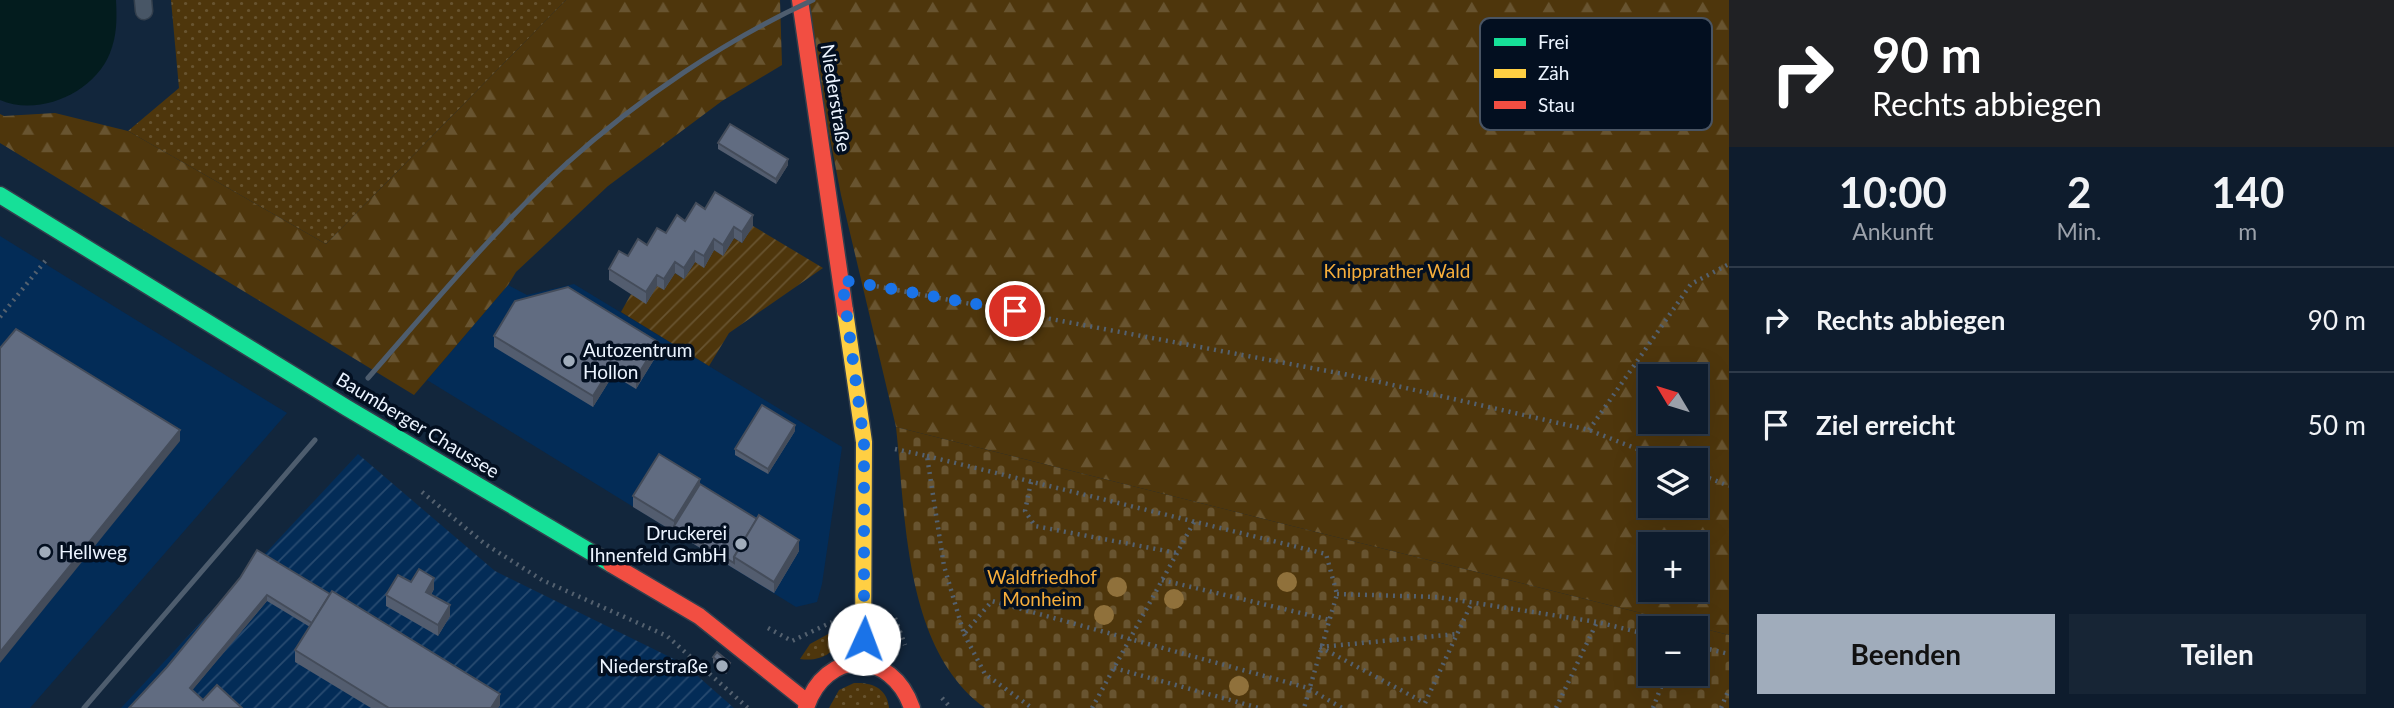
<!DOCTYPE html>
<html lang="de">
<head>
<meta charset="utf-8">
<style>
  :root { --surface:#0e1c2d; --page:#172535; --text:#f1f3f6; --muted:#9ba1aa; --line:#2e3a49; --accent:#a0acbb }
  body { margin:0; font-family:Lato,sans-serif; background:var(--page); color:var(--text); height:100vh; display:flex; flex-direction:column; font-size:26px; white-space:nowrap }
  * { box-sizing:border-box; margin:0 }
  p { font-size:23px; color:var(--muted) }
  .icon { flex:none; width:38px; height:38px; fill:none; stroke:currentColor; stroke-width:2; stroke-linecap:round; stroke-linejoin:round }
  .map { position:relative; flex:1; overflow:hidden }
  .details { display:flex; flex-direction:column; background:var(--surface); width:665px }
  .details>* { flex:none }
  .guide { background:#202124; color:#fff; overflow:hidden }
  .needle { width:46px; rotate:308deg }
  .buttons { position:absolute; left:1638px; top:364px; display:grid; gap:14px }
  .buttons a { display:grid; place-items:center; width:70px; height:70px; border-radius:0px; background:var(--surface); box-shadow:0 7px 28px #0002,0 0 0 2px var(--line); font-size:35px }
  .pin { position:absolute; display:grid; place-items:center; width:60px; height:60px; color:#fff; margin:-30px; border:4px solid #fff; border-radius:50%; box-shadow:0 2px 7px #0007 }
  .me { position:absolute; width:77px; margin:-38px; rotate:2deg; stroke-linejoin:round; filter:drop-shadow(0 0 5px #0008) }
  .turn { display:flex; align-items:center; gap:24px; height:147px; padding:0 28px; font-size:32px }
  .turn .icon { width:91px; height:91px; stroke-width:2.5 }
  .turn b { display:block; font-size:49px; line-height:60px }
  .eta { display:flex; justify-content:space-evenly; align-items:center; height:119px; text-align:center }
  .eta b { font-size:42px; font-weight:700; line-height:49px }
  .cta { display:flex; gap:14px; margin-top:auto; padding:14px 28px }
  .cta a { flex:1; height:80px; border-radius:0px; background:var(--accent); color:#111; font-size:28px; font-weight:700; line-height:80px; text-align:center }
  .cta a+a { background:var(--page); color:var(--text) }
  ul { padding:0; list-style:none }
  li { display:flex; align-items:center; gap:21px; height:105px; padding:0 28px; border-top:2px solid var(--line) }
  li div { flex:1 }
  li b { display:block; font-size:26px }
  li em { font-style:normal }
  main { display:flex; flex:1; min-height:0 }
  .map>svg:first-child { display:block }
</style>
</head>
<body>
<main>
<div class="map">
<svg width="1729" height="708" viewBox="0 0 1729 708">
  <defs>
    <pattern id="industrial-furrows" width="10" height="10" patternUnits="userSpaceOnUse" patternTransform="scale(1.75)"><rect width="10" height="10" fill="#032c57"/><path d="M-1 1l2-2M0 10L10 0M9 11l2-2" fill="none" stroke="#284b70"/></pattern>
    <pattern id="grass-dots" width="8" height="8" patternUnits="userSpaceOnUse" patternTransform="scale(1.75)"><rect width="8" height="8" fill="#4e360c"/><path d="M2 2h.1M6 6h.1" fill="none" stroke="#685430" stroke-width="1.8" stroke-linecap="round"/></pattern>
    <pattern id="forest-firs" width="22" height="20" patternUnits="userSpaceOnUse" patternTransform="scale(1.75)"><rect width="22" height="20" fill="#4e360c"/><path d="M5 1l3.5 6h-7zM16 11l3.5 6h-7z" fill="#685430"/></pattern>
    <pattern id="cemetery-stones" width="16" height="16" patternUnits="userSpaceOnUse" patternTransform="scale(1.75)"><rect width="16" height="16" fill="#4e360c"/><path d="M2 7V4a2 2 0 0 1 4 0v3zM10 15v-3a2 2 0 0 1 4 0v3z" fill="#685430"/></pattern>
    <pattern id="garden-furrows" width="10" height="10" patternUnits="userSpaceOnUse" patternTransform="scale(1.75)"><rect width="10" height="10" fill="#4e360c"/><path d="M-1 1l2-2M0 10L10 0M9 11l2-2" fill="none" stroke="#685430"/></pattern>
  </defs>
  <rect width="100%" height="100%" fill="#12263c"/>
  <!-- built -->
  <g fill="#032c57">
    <polygon points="0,236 287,413 30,708 0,708"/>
    <polygon points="574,284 842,447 822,584 817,602 796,607 427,380 508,285 527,295"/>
  </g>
  <!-- industrial -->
  <polygon fill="url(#industrial-furrows)" points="358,454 495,571 684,664 734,708 121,708"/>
  <!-- grass -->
  <g fill="url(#grass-dots)">
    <polygon points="171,0 566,0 326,244 128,131 179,88"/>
    <path d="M830 633H843C836 653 821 662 800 659L810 644Z"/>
    <path d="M854 683C872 682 887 688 889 708H829L839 690Z"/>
  </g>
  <!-- forest -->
  <g fill="url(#forest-firs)" fill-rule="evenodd">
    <polygon points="566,0 780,0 782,65 722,101 608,186 516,272 508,285 414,395 0,143 0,114 4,116 55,113 128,131 326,244"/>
    <path d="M803 0H1729V635L896 427 841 195ZM1650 376H1696V422H1650ZM1650 460H1696V506H1650ZM1650 544H1696V590H1650Z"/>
  </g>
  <!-- cemetery -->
  <path fill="url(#cemetery-stones)" fill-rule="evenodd" d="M896 427 1729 635V708H985C904 649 906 518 896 427ZM1650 628H1696V674H1650Z"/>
  <!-- garden -->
  <polygon fill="url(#garden-furrows)" points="753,226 823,268 729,333 709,366 621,312 631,294 646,303 657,286 675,273 684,279 695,262 714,250 723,255 734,238 742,243"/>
  <!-- water -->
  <path fill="#031c1e" d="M0 0H116C117 19 117 35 110 53 94 93 39 117 0 100Z"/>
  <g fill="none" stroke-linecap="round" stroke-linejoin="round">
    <!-- lane casing -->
    <g stroke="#333f4d" stroke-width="19">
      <polyline id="lane" points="143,0 144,11"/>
    </g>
    <!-- fast casing -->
    <g stroke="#333f4d" stroke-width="19">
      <polyline id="fast" points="0,195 347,408 611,564"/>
    </g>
    <!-- slow casing -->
    <g stroke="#333f4d" stroke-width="19">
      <polyline id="slow" points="845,311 864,442 863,662"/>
    </g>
    <!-- jam casing -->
    <g stroke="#333f4d" stroke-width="19">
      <g id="jam">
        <polyline points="800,0 845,311"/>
        <polyline points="611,564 699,616 807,702"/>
        <path d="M806 708C825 648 892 649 912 708"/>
      </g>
    </g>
    <!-- path -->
    <g stroke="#54616f" stroke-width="4.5" stroke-dasharray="2 5" stroke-linecap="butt">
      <polyline points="870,285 1349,375 1589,430 1665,460"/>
      <polyline points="0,317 46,260"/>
      <polyline points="1589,430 1691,284 1729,264"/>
      <polyline points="895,449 927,456 944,566 964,634 992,601 1308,688 1342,708"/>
      <polyline points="927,456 1326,554 1337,594 1304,708"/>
      <polyline points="1696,473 1729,486"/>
      <polyline points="1031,482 1025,511 1035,526 1177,553"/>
      <polyline points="422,492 485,544 542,580 667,636 748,708"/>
      <polyline points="1162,580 1330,620"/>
      <polyline points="1337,594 1437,597 1597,622 1650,635"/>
      <polyline points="895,618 905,645"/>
      <polyline points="768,628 792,641 832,622"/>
      <polyline points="964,634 985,674 1032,708"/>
      <polyline points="1696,646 1729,654"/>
      <polyline points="1320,647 1425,703 1472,602"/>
      <polyline points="1320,647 1457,634"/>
      <polyline points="1114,668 1259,708"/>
      <polyline points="942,698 951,708"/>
      <polyline points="1092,708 1194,522"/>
      <polyline points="1556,708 1597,622"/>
      <polyline points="1653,708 1666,674"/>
      <polyline points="1721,708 1729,689"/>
    </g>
    <!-- lane -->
    <use href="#lane" stroke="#485666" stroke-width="16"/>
    <!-- fast -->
    <use href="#fast" stroke="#16e098" stroke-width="16"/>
    <!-- slow -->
    <use href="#slow" stroke="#ffcf43" stroke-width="16"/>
    <!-- jam -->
    <use href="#jam" stroke="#f24e42" stroke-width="16"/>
    <!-- rail -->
    <g stroke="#4e5d6e" stroke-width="5">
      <path d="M368 378C432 305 495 229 566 164 638 99 725 40 813 0"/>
      <polyline points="84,708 315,440"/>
    </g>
  </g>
  <!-- trees -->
  <g fill="#90713b">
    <circle cx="1287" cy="582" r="10"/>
    <circle cx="1117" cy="587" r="10"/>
    <circle cx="1174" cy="599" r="10"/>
    <circle cx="1104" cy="615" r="10"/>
    <circle cx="1239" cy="686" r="10"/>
  </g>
  <!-- wall -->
  <g fill="#535d6f">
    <polygon points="718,143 788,165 776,184 718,149"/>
    <polygon points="705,209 753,226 742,243 734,238 723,256 714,250 704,268 695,262 684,279 675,273 664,290 657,286 646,304 609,280 609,269"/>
    <polygon points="494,336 658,353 636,389 613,375 593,407 494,347"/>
    <polygon points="795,431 768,474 735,455 735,449"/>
    <polygon points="700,484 799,551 774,593 633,507 633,496"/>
    <polygon points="240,578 500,705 498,708 371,708 295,662 295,650 310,627 267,601 192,690 203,700 242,708 129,708 167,667"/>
    <polygon points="411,582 434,589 431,595 450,616 438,636 386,606 386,595"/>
    <polygon points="713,657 730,668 726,674 713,663"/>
  </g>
  <!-- shaded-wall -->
  <g fill="#444c5a">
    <polygon points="788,159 788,165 776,184 776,179"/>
    <polygon points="753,215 753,226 742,243 742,232"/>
    <polygon points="734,227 734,238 723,256 723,245"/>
    <polygon points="714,239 714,250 704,268 704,256"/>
    <polygon points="695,251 695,262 684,279 684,268"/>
    <polygon points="675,262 675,273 664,290 664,279"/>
    <polygon points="657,275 657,286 646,304 646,292"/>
    <polygon points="658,342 658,353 636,389 636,378"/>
    <polygon points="613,364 613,375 593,407 593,396"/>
    <polygon points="795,425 795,431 768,474 768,469"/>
    <polygon points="180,430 180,441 0,663 0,652"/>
    <polygon points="700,479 700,490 674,526 674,521"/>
    <polygon points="799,540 799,551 774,593 774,582"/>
    <polygon points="434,578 434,589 426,603 426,592"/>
    <polygon points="267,595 267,601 190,693 190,688"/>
    <polygon points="450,605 450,616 438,636 438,625"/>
    <polygon points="730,663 730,668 726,674 726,668"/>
    <polygon points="500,694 500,705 498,708 491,708"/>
  </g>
  <!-- building -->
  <g fill="#616c81" stroke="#444c5a" stroke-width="2">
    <polygon points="730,124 788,159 776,179 718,143"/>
    <polygon points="715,192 753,215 742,232 734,227 723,245 714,239 704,256 695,251 684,268 675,262 664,279 657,275 646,292 609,269 619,251 628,256 638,239 647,245 657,228 666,233 677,215 685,221 696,203 705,209"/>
    <polygon points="568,287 658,342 636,378 613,364 593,396 494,336 515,301"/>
    <polygon points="16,329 180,430 0,652 0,348"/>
    <polygon points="762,405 795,425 768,469 735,449"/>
    <polygon points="659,454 700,479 674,521 633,496"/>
    <polygon points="700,484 757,519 734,557 734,563 674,526"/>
    <polygon points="759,515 799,540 774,582 734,557"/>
    <polygon points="257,550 330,594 312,623 267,595 190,688 203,700 217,685 242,708 129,708 167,667 240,578"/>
    <polygon points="419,569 434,578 426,592 450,605 438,625 386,595 398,575 411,582"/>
    <polygon points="332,591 500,694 491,708 389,708 295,650"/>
    <polygon points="717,652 730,663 726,668 713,657"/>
  </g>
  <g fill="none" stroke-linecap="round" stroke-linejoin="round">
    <!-- route -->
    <polyline stroke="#1a73e8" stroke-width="12" stroke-dasharray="0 21.6" points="864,639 864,442 842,280 1015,311"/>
  </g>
  <!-- markers -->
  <g fill="#a0acbb" stroke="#030f20" stroke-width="2.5">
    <circle cx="569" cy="361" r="7"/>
    <circle cx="741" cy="544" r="7"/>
    <circle cx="45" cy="552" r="7"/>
    <circle cx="722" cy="666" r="7"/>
  </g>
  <g text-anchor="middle" stroke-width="7" stroke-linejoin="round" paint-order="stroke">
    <!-- street labels -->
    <g font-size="19" fill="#ecf4ff" stroke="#030f20">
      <text transform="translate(836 98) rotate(81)" y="7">Niederstraße</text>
      <text transform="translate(418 425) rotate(31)" y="7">Baumberger Chaussee</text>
    </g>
    <!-- park labels -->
    <g font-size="19" fill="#f7ae3b" stroke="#030f20">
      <text x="1397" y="278">Knipprather Wald</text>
      <text x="1042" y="584">Waldfriedhof<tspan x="1042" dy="22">Monheim</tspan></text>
    </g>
    <!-- poi labels -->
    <g font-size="19" fill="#ecf4ff" stroke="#030f20" text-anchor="start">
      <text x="583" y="357">Autozentrum<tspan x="583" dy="22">Hollon</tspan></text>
      <text x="727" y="540" text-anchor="end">Druckerei<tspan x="727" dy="22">Ihnenfeld GmbH</tspan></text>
      <text x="59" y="559">Hellweg</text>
      <text x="708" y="673" text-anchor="end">Niederstraße</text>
    </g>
  </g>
  <!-- legend -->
  <rect x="1480" y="18" width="232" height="112" rx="10" fill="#030f20" stroke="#495463" stroke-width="2"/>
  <rect x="1494" y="38" width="32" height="8" fill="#16e098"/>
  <rect x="1494" y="69" width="32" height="9" fill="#ffcf43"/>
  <rect x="1494" y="101" width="32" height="8" fill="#f24e42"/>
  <g font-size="19" fill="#ecf4ff">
    <text x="1538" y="49">Frei</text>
    <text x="1538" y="80">Zäh</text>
    <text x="1538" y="112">Stau</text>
  </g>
</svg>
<div class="buttons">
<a><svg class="needle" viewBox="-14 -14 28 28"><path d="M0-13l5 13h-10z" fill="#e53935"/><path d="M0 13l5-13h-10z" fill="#9ba1aa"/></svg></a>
<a><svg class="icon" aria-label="layers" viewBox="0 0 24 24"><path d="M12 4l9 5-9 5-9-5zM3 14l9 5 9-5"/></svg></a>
<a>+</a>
<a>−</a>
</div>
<div class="pin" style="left:1015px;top:311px;background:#d93025"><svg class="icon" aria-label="arrive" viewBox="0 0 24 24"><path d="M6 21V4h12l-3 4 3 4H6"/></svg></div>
<svg class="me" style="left:864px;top:639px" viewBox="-20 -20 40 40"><circle r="19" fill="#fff"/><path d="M0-13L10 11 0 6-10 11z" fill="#1a73e8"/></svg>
</div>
<section class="details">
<div class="guide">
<div class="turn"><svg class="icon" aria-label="right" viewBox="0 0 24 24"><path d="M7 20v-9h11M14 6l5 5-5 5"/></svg><div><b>90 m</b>Rechts abbiegen</div></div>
</div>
<div class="eta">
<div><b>10:00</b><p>Ankunft</p></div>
<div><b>2</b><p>Min.</p></div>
<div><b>140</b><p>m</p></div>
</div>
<ul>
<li><svg class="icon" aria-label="right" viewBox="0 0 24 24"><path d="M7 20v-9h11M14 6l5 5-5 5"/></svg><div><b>Rechts abbiegen</b></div><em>90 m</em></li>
<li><svg class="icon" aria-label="arrive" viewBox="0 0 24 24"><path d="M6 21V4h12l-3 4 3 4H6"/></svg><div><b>Ziel erreicht</b></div><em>50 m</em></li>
</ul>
<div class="cta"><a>Beenden</a><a>Teilen</a></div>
</section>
</main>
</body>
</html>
